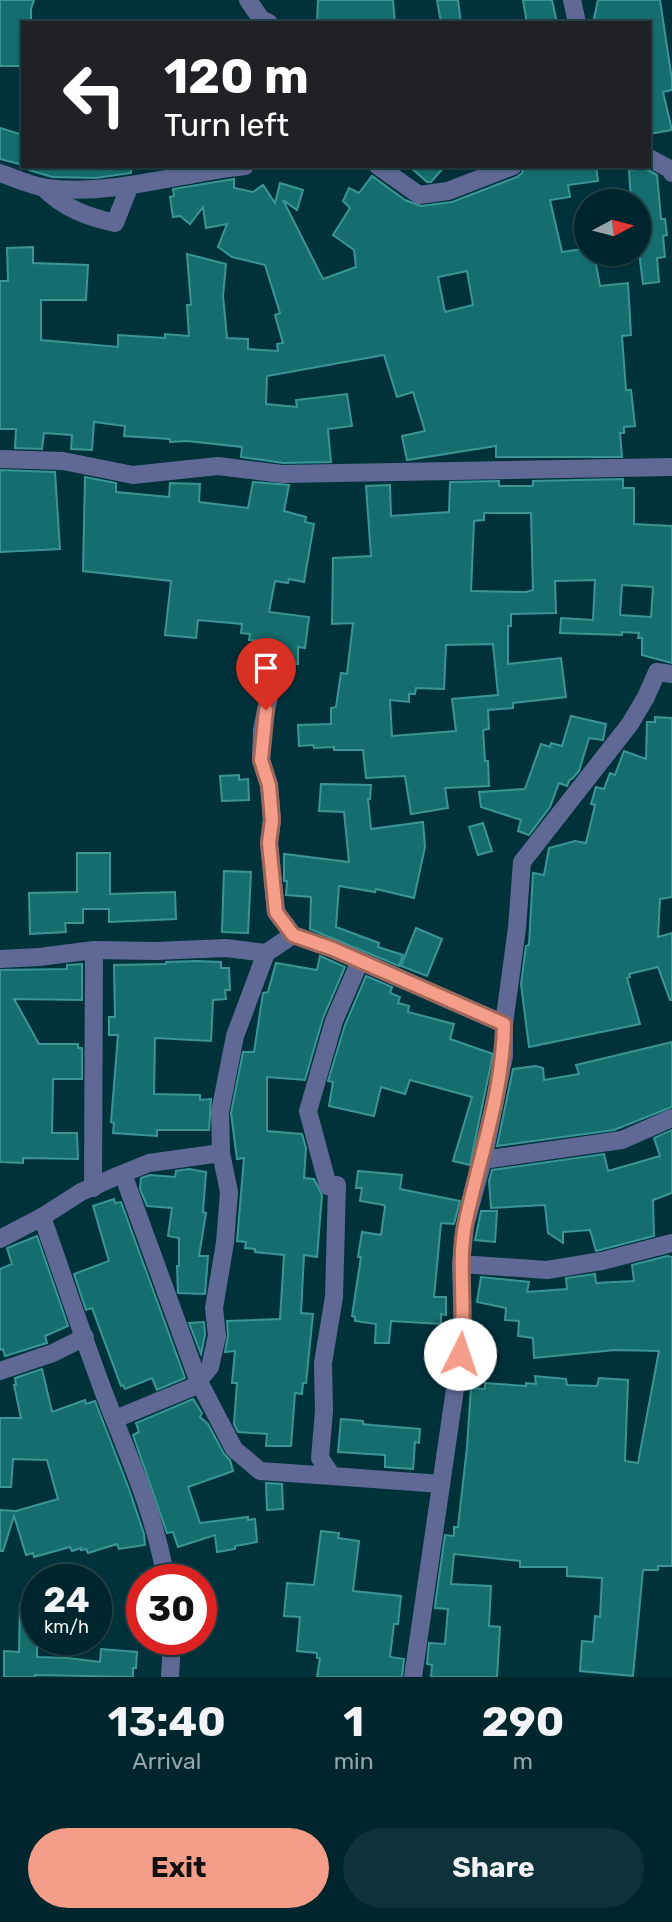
<!DOCTYPE html>
<html lang="en">
<head>
<meta charset="utf-8">
<style>
  :root { --surface:#00262d; --page:#0e3239; --text:#f1f3f6; --muted:#95a5aa; --line:#224349; --accent:#f49e89 }
  body { margin:0; font-family:Rubik,sans-serif; background:var(--page); color:var(--text); height:100vh; display:flex; flex-direction:column; font-size:26px; white-space:nowrap }
  * { box-sizing:border-box; margin:0 }
  p { font-size:23px; color:var(--muted) }
  .icon { flex:none; width:38px; height:38px; fill:none; stroke:currentColor; stroke-width:2; stroke-linecap:round; stroke-linejoin:round }
  .map { position:relative; height:1677px; overflow:hidden }
  .drawer { display:flex; flex-direction:column; background:var(--surface); flex:1 }
  .drawer>* { flex:none }
  .banner { position:absolute; left:21px; top:21px; width:630px; height:147px; border-radius:0px; box-shadow:0 2px 5px #0004,0 0 0 2px var(--line); background:#202124; color:#fff; overflow:hidden }
  .needle { width:46px; rotate:83deg }
  .controls { position:absolute; left:574px; top:189px; display:grid; gap:14px }
  .controls a { display:grid; place-items:center; width:77px; height:77px; border-radius:50%; background:var(--surface); box-shadow:0 2px 5px #0004,0 0 0 2px var(--line); font-size:35px }
  .speed { position:absolute; left:21px; top:1564px; display:flex; gap:14px; font-size:35px; font-weight:700; text-align:center }
  .speed>* { display:grid; place-content:center; width:91px; height:91px; border-radius:50%; background:var(--surface); box-shadow:0 2px 5px #0004,0 0 0 2px var(--line); line-height:1 }
  .speed small { font-size:18px; font-weight:400 }
  .speed .limit { border:10px solid #d22; background:#fff; color:#111 }
  .pin { position:absolute; display:grid; place-items:center; width:60px; height:60px; color:#fff; margin:-72px -30px; border-radius:50% 50% 50% 0; rotate:-45deg; box-shadow:0 0 7px #0007 }
  .pin .icon { rotate:45deg }
  .me { position:absolute; width:77px; margin:-38px; rotate:4deg; stroke-linejoin:round; filter:drop-shadow(0 0 5px #0008) }
  .turn { display:flex; align-items:center; gap:24px; height:147px; padding:0 28px; font-size:32px }
  .turn .icon { width:91px; height:91px; stroke-width:2.5 }
  .turn b { display:block; font-size:49px; line-height:60px }
  .eta { display:flex; justify-content:space-evenly; align-items:center; height:119px; text-align:center }
  .eta b { font-size:42px; font-weight:700; line-height:49px }
  .button { display:flex; gap:14px; margin-top:auto; padding:14px 28px }
  .button a { flex:1; height:80px; border-radius:42px; background:var(--accent); color:#111; font-size:28px; font-weight:700; line-height:80px; text-align:center }
  .button a+a { background:var(--page); color:var(--text) }
  .map>svg:first-child { display:block }
</style>
</head>
<body>
<div class="map">
<svg width="672" height="1677" viewBox="0 0 672 1677">
  <rect width="100%" height="100%" fill="#00323c"/>
  <!-- building -->
  <g fill="#156e6d" stroke="#3a9696" stroke-width="2" fill-rule="evenodd">
    <polygon points="0,0 34,0 31,9 31,23 23,23 23,66 0,66"/>
    <polygon points="318,0 393,0 395,23 317,23"/>
    <polygon points="437,0 458,0 461,23 441,23"/>
    <polygon points="523,0 552,0 557,23 527,23"/>
    <polygon points="598,0 660,0 672,80 672,90 663,92 672,130 649,134 649,23 593,23"/>
    <polygon points="0,128 23,135 23,165 0,159"/>
    <polygon points="30,166 131,166 131,173 96,178 52,177 29,170"/>
    <polygon points="409,166 445,166 431,182 427,182"/>
    <path d="M524 166H596L598 181 568 185 570 197 550 200 562 252 582 249 586 251V254H594L600 286 628 283 631 335 622 336 626 390H631L635 426 624 427V433H620L622 457H496V446L407 460 402 436 425 431 413 392 397 397 384 355 267 376 266 404 297 407 296 400 347 394 352 426 328 429 331 462 283 463 241 457 242 447 187 441 170 442V439L124 436 125 426 94 422 92 450 71 449 72 435 44 433 42 449 15 448 16 429H0V281H8L7 248 33 247V263L88 265 86 300H41V340L118 347V335L165 338V334L189 336 187 305H191L187 254 226 264 223 296 227 338 248 339V349L278 351 277 344 283 343 275 315 280 313 265 265 232 257 218 247 227 224 206 228 203 207 190 224 180 216 173 217 170 197 174 196 173 189 234 179V188L253 192 263 185 275 203 280 183 303 190 297 210 283 200 323 279 356 267 354 250 333 235 350 208 343 201 349 188 359 193 372 176 405 200 421 206 452 202 517 177 522 173ZM467 271 473 305 445 312 438 277Z"/>
    <polygon points="644,168 657,175 661,219 665,219 667,235 663,236 665,257 657,258 659,282 643,284 639,252 639,201 631,201 629,170"/>
    <polygon points="0,470 55,472 60,549 0,552"/>
    <polygon points="85,477 116,483 116,492 169,497 170,483 200,484 199,502 248,508 253,482 289,485 284,511 306,517 305,522 314,524 304,582 289,579 288,583 275,581 269,612 309,617 305,648 298,647 298,664 277,661 277,658 263,647 264,641 249,640 250,634 241,633 242,624 198,620 196,638 165,635 171,581 83,571"/>
    <path d="M623 479V488H634V524L672 526V663L642 655V638H638L639 633 622 632V635L560 633 561 618 593 620 595 580 555 581 556 613 511 614V626H508V664L561 658 566 697 513 703V708L488 710 489 729 483 730 485 761H488L489 786 445 788 448 808 411 814 405 776 366 778 363 750H334V747L314 748 313 745 299 746 298 725 331 724V708L336 707 341 673 347 674 353 623 332 624 333 558 371 556 366 486 390 485 391 516 449 512 450 482 499 481V486H533V481ZM484 513H531L533 590 526 592 471 591 474 521 484 520ZM622 585 653 587 651 617 620 615ZM493 644 498 695 452 699 456 731 392 736 390 700 409 702V694H415L416 688 444 689 446 645Z"/>
    <polygon points="571,716 606,724 603,740 589,738 579,771 572,779 570,779 567,786 559,783 550,807 529,835 518,831 521,820 481,807 479,792 525,789 541,744 550,747 551,743 562,746"/>
    <polygon points="655,717 672,718 672,897 660,899 658,937 672,933 672,1000 670,1000 658,967 629,974 630,977 627,978 640,1024 529,1047 521,984 526,946 529,945 533,873 544,875 549,848 575,841 586,843 595,805 591,804 596,787 604,789 610,773 615,775 624,751 646,759 647,722 655,722"/>
    <polygon points="239,775 239,780 248,779 249,800 222,801 220,776"/>
    <polygon points="321,784 371,785 370,799 368,799 371,829 423,822 425,847 414,898 376,889 375,892 339,886 336,927 379,943 378,947 403,955 399,966 310,929 311,897 286,895 287,881 284,881 284,854 349,862 344,812 319,811"/>
    <polygon points="483,823 492,851 478,855 469,827"/>
    <polygon points="77,853 110,853 110,894 175,892 176,919 109,922 109,909 83,909 83,923 65,923 66,932 30,934 29,893 77,892"/>
    <polygon points="224,871 251,872 248,933 222,932"/>
    <polygon points="416,928 442,939 427,976 401,966"/>
    <polygon points="320,956 345,967 323,1018 305,1080 267,1077 267,1131 302,1134 306,1148 304,1178 314,1179 322,1195 317,1257 304,1255 301,1313 313,1314 306,1383 303,1383 302,1394 295,1393 291,1446 266,1446 267,1434 238,1432 234,1424 237,1383 232,1383 235,1351 225,1352 228,1335 227,1321 280,1319 284,1255 255,1252 255,1249 245,1248 246,1242 237,1241 244,1158 237,1159 231,1113 243,1052 254,1052 263,993 268,992 276,963 317,970"/>
    <polygon points="197,961 221,962 221,968 229,968 230,990 225,990 226,999 213,1000 211,1041 155,1038 154,1094 200,1095 200,1100 211,1099 209,1130 157,1130 157,1136 113,1133 114,1123 111,1122 118,1035 109,1035 109,1017 115,1017 114,965 166,964 166,962"/>
    <polygon points="82,964 82,1000 14,999 39,1044 78,1044 78,1048 82,1048 82,1079 53,1079 52,1133 77,1133 78,1159 23,1158 23,1163 0,1162 0,970 67,969 67,965"/>
    <polygon points="366,976 392,987 390,993 400,997 398,1003 409,1006 408,1012 454,1024 450,1039 493,1054 470,1165 453,1161 472,1097 410,1080 405,1094 381,1087 374,1116 329,1106 333,1082 328,1081 345,1025"/>
    <polygon points="672,1042 672,1107 614,1130 497,1146 513,1069 536,1066 543,1068 544,1080 579,1074 576,1065"/>
    <polygon points="672,1130 672,1193 653,1200 654,1236 596,1251 590,1230 563,1232 563,1243 548,1233 545,1205 491,1208 489,1181 492,1170 604,1154 608,1171 660,1156 654,1138"/>
    <polygon points="189,1169 206,1172 203,1212 206,1213 199,1256 208,1256 205,1294 178,1293 177,1266 179,1266 179,1238 168,1236 172,1208 147,1206 140,1189 141,1178 150,1175 175,1177 176,1171"/>
    <polygon points="358,1171 402,1175 400,1189 460,1201 454,1224 441,1223 434,1297 446,1297 446,1315 441,1314 441,1324 391,1321 389,1343 375,1343 376,1324 355,1321 355,1317 352,1316 361,1257 358,1257 362,1232 381,1235 385,1207 384,1205 360,1201 362,1188 356,1188"/>
    <polygon points="114,1199 115,1203 121,1202 185,1378 157,1390 152,1378 125,1389 123,1385 121,1386 92,1308 86,1310 74,1274 109,1261 93,1206"/>
    <polygon points="481,1211 497,1211 495,1242 475,1240"/>
    <polygon points="37,1236 68,1326 45,1336 47,1343 5,1356 3,1349 0,1350 0,1269 12,1264 7,1248"/>
    <polygon points="667,1256 672,1257 672,1566 658,1566 658,1570 643,1570 633,1676 580,1671 582,1641 593,1642 595,1616 600,1617 602,1578 567,1576 567,1567 520,1567 520,1561 454,1554 451,1584 491,1586 489,1626 500,1627 497,1677 431,1677 432,1665 427,1664 429,1643 445,1644 448,1609 435,1608 436,1598 445,1535 454,1536 454,1527 458,1527 467,1447 471,1388 485,1389 485,1383 526,1386 526,1383 536,1384 535,1376 566,1379 567,1385 597,1386 599,1378 628,1380 625,1461 638,1463 659,1351 615,1350 534,1358 533,1338 518,1336 519,1321 505,1320 506,1308 477,1302 481,1277 529,1282 527,1292 567,1289 566,1278 595,1274 596,1283 634,1281 632,1265"/>
    <polygon points="204,1322 205,1335 201,1354 189,1323"/>
    <polygon points="42,1369 52,1412 85,1400 86,1404 95,1401 129,1489 144,1534 145,1545 119,1549 117,1544 88,1553 86,1549 81,1550 81,1548 72,1551 70,1547 34,1557 33,1553 26,1555 14,1516 3,1551 0,1551 0,1510 16,1511 58,1499 47,1460 13,1459 11,1487 0,1487 0,1418 21,1418 14,1385 16,1385 15,1378"/>
    <polygon points="193,1399 202,1413 200,1417 208,1424 224,1454 230,1460 233,1471 188,1487 200,1523 248,1517 248,1520 255,1519 257,1542 235,1546 235,1549 217,1552 215,1535 178,1547 173,1532 167,1533 133,1435 139,1432 136,1423"/>
    <polygon points="341,1419 363,1421 363,1424 371,1425 420,1429 419,1443 415,1442 413,1469 385,1467 385,1455 338,1452"/>
    <polygon points="266,1483 282,1484 283,1509 267,1510"/>
    <polygon points="321,1531 339,1533 338,1538 359,1541 353,1591 401,1596 398,1624 394,1624 390,1657 404,1659 402,1677 317,1677 320,1658 317,1658 317,1653 297,1651 300,1617 284,1616 287,1583 314,1585"/>
    <polygon points="20,1604 37,1604 37,1657 68,1658 100,1662 101,1649 137,1652 136,1668 133,1668 133,1677 35,1675 35,1677 4,1677 4,1651 19,1652"/>
  </g>
  <g fill="none" stroke-linecap="round" stroke-linejoin="round">
    <!-- minor -->
    <g stroke="#606996" stroke-width="18">
      <polyline points="248,0 261,19 269,23"/>
      <polyline points="378,166 419,195 448,191 513,166"/>
      <path d="M0 173C15 178 31 186 47 188 113 196 180 173 245 166"/>
      <path d="M44 188C63 208 88 217 115 223L130 185"/>
      <polyline points="0,459 63,461 133,475 218,466 282,474 672,467"/>
      <polyline points="274,672 262,730 261,760 269,785 272,820 269,843 276,912 293,935 333,949 504,1024"/>
      <polyline points="0,959 39,957 94,950 155,951 226,948 266,953"/>
      <polyline points="360,961 334,1021 308,1111 328,1186 337,1185 334,1297 323,1363 324,1411 320,1458 332,1476 441,1484"/>
      <polyline points="483,1160 622,1140 672,1118"/>
      <polyline points="123,1174 198,1380 234,1449 260,1471 332,1476"/>
      <polyline points="93,1188 94,950"/>
      <path d="M42 1217C63 1276 82 1335 104 1393 128 1456 155 1513 166 1580"/>
      <polyline points="0,1239 42,1217 81,1192 117,1176 149,1163 221,1153"/>
      <polyline points="461,1264 547,1270 602,1261 672,1243"/>
      <polyline points="0,1371 53,1353 85,1337"/>
      <polyline points="115,1419 193,1387 210,1367 217,1336 214,1308 225,1243 229,1192 221,1153 220,1112 235,1036 266,953 293,935"/>
      <polyline points="170,1677 172,1640"/>
      <polyline points="413,1677 463,1334 461,1264 465,1226 483,1160 504,1056 504,1024 517,928 522,862 630,724 646,697 657,672 672,674"/>
    </g>
    <!-- tertiary -->
    <g stroke="#606996" stroke-width="18">
      <polyline points="572,0 577,23"/>
      <polyline points="649,158 670,169 672,173"/>
    </g>
  </g>
  <g fill="none" stroke-linecap="round" stroke-linejoin="round">
    <!-- route casing -->
    <g stroke="#9f6759" stroke-width="18">
      <path id="route" d="M266 710 261 760 269 785 272 820 269 843 276 912 293 935 333 949 504 1024C503 1093 479 1158 465 1225 457 1268 467 1311 460 1354"/>
    </g>
    <!-- route -->
    <use href="#route" stroke="#f49e89" stroke-width="12"/>
  </g>
</svg>
<div class="controls">
<a><svg class="needle" viewBox="-14 -14 28 28"><path d="M0-13l5 13h-10z" fill="#e53935"/><path d="M0 13l5-13h-10z" fill="#95a5aa"/></svg></a>
</div>
<div class="speed"><div>24<small>km/h</small></div><div class="limit">30</div></div>
<div class="pin" style="left:266px;top:710px;background:#d93025"><svg class="icon" aria-label="arrive" viewBox="0 0 24 24"><path d="M6 21V4h12l-3 4 3 4H6"/></svg></div>
<svg class="me" style="left:460px;top:1354px" viewBox="-20 -20 40 40"><circle r="19" fill="#fff"/><path d="M0-13L10 11 0 6-10 11z" fill="#f49e89"/></svg>
<div class="banner">
<div class="turn"><svg class="icon" aria-label="left" viewBox="0 0 24 24"><path d="M17 20v-9H6M10 6l-5 5 5 5"/></svg><div><b>120 m</b>Turn left</div></div>
</div>
</div>
<section class="drawer">
<div class="eta">
<div><b>13:40</b><p>Arrival</p></div>
<div><b>1</b><p>min</p></div>
<div><b>290</b><p>m</p></div>
</div>
<div class="button"><a>Exit</a><a>Share</a></div>
</section>
</body>
</html>
